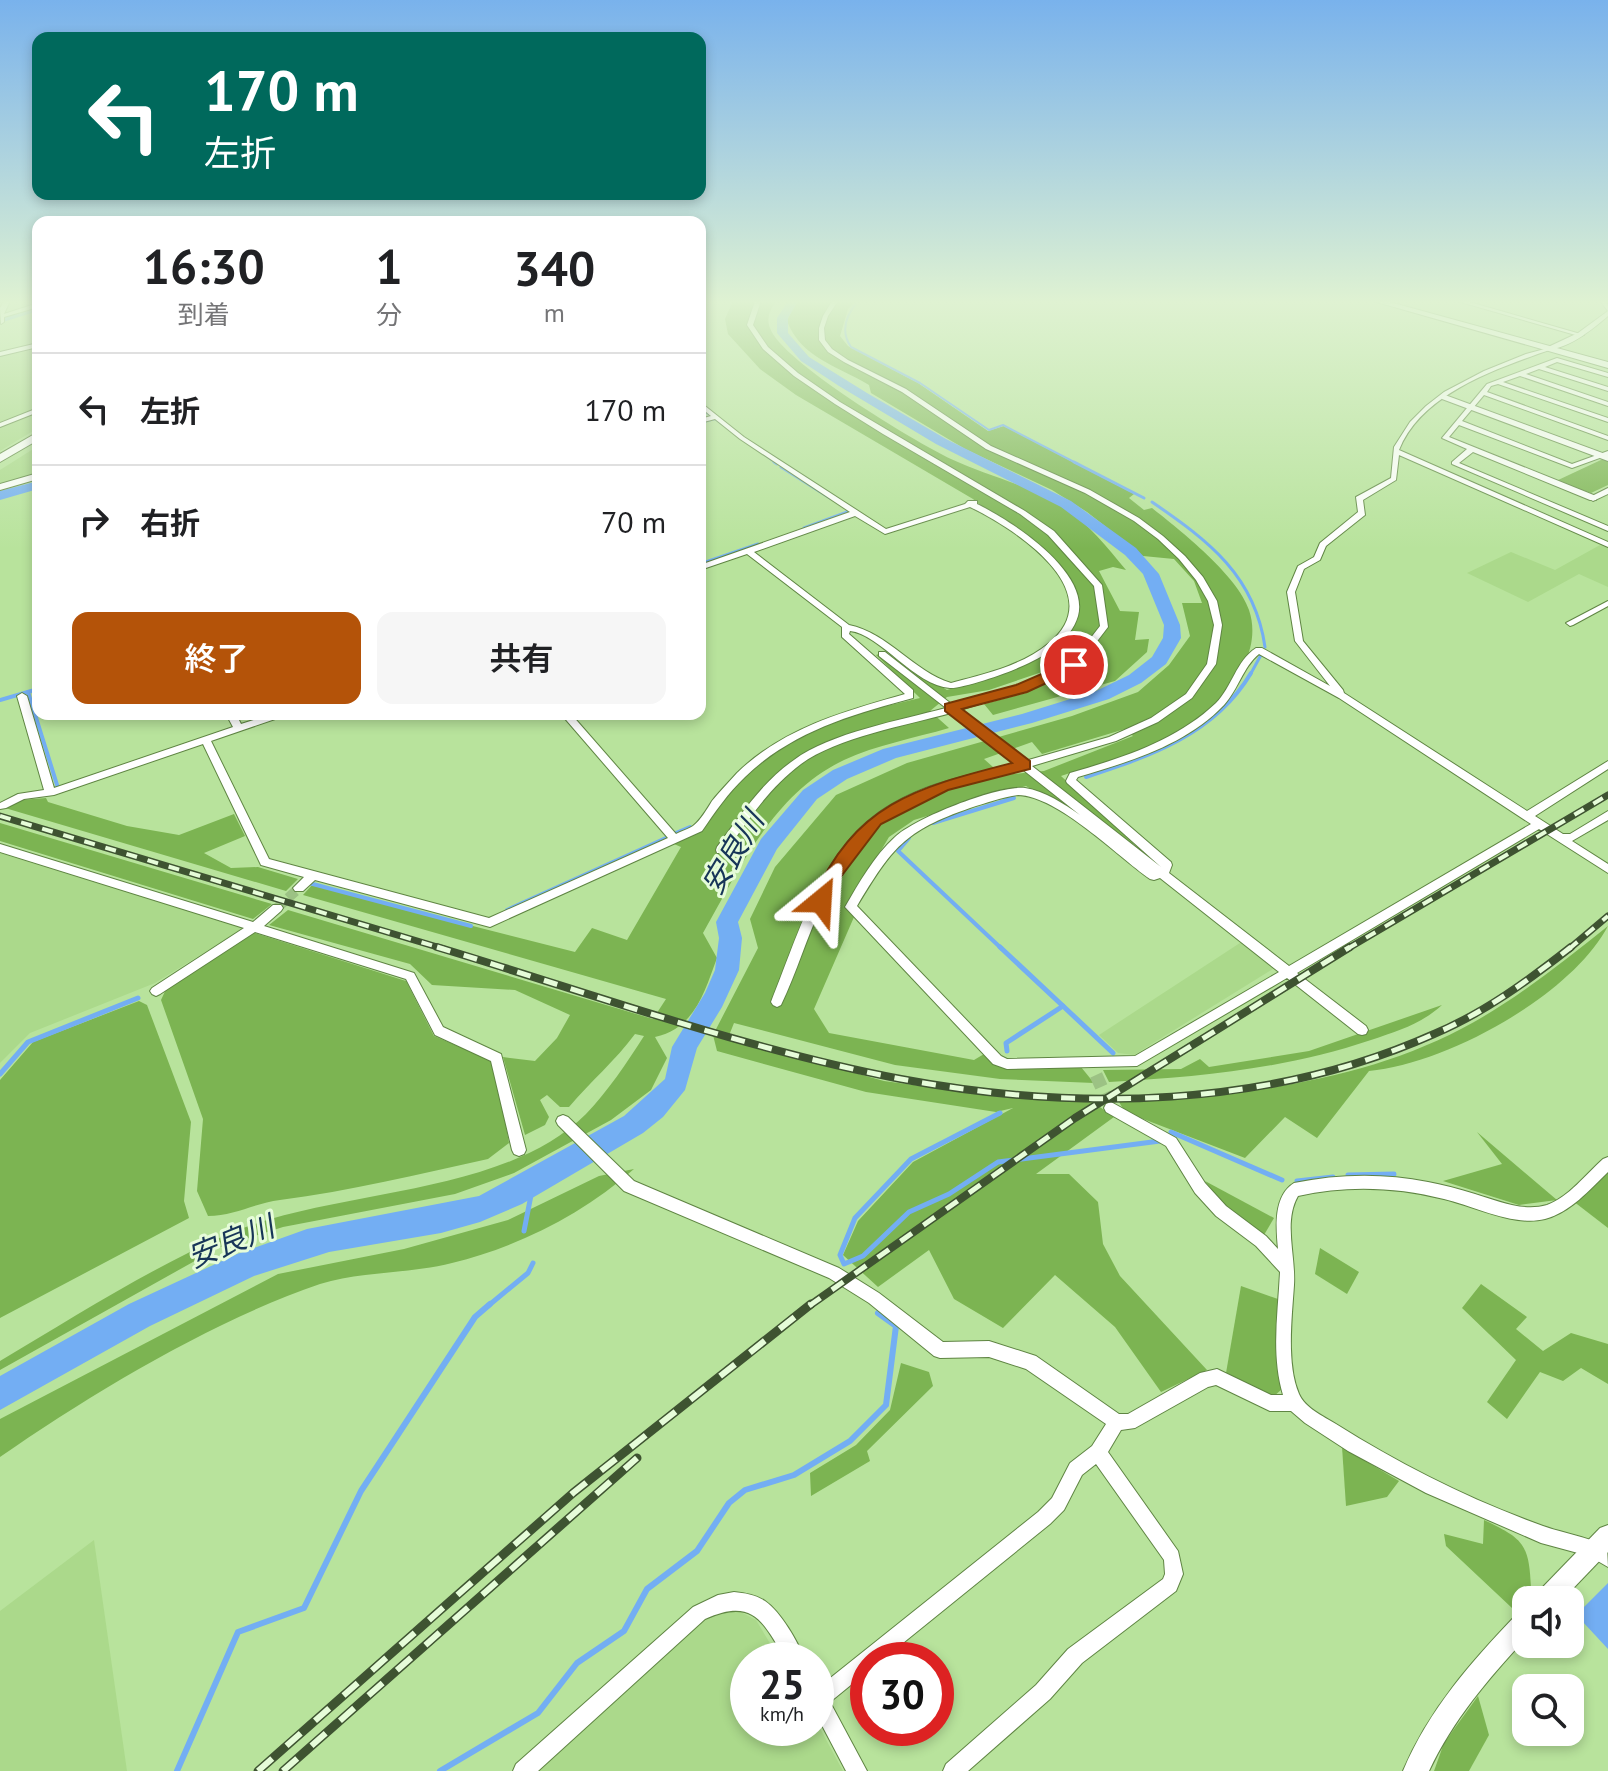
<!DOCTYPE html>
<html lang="ja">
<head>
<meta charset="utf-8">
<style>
  :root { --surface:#fff; --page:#f6f6f6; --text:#202124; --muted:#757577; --line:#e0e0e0; --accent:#b45309 }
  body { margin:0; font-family:"PT Sans","Noto Sans JP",sans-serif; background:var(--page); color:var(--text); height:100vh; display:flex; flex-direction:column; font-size:30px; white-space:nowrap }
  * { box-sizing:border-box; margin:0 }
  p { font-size:26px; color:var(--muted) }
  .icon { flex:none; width:44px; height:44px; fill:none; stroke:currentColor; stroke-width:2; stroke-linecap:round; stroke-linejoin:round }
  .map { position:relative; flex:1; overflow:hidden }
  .sheet { position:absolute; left:32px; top:216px; width:674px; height:504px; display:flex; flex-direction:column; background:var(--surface); border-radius:16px; box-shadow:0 4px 12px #0003 }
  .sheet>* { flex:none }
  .hud { position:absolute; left:32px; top:32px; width:674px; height:168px; border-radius:16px; box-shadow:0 4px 12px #0003; background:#00695c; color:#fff; overflow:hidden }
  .fabs { position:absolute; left:1512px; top:1586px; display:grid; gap:16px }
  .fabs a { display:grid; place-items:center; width:72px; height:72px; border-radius:16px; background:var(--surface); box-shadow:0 4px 12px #0003; font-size:40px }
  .speed { position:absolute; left:730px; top:1642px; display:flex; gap:16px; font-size:40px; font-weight:700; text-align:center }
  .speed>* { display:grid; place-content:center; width:104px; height:104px; border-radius:50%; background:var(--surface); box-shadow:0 4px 12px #0003; line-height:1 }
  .speed small { font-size:20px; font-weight:400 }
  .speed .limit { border:12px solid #d22; background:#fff; color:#111 }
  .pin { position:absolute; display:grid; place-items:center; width:68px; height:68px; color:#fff; margin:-34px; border:4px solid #fff; border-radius:50%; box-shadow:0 2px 8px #0007 }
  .me { position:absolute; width:88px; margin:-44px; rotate:27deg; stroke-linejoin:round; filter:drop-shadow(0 0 6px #0008) }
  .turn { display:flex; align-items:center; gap:28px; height:168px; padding:0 40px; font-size:36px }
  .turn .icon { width:104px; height:104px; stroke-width:2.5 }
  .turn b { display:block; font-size:56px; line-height:68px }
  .eta { display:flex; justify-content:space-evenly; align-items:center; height:136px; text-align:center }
  .eta b { font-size:48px; font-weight:600; line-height:56px }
  .button { display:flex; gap:16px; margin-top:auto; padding:16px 40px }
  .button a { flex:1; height:92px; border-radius:16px; background:var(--accent); color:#fff; font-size:32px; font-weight:600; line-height:92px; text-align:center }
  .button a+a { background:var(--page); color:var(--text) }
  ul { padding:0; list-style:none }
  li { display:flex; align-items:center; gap:24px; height:112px; padding:0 40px; border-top:2px solid var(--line) }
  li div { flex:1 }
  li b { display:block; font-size:30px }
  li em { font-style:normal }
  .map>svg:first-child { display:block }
</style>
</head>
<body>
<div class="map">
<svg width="1608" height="1771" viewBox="0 0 1608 1771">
  <rect width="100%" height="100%" fill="#b8e39c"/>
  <!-- built -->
  <g fill="#abd98b">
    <polygon points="38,349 38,409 0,423 0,356"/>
    <polygon points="38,412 38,428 0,451 0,427"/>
    <polygon points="38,446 38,474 0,485 0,470"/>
    <polygon points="1600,545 1608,548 1608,587 1579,574 1528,602 1467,573 1511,552 1555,570"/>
    <polygon points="0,853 244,928 155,983 30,1033 0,1063"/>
    <polygon points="1243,941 1276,967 1134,1055 1118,1053 1099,1035"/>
    <polygon points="94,1540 127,1771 0,1771 0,1611"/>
    <polygon points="722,1611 739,1611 756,1620 780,1660 748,1660 748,1728 816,1728 816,1721 843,1771 534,1771 704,1620"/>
  </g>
  <!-- green -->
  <g fill="#7cb452" fill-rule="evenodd">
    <path d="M733 301H777C770 308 766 319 770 328 781 361 915 442 951 459 985 475 1025 484 1057 503 1086 520 1105 545 1126 570L1113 567 1099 571 1120 611 1139 612 1135 640 1149 639 1147 652 1115 681 993 715 984 704 1026 693 1068 672 1054 668 989 690 947 697 930 711 949 728C915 738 876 745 844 760 773 794 740 868 703 933L717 958C704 993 695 1028 655 1037L667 1058 651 1090 611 1120 514 1173 455 1194 283 1227 218 1248 0 1370V1361C74 1317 149 1269 228 1234 334 1188 501 1198 586 1114 608 1091 626 1064 644 1036L635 1034C615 1061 591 1081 569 1107H560L547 1095 540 1100 549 1117 545 1125 525 1135 503 1057 535 1061 557 1038 570 1015 515 990 432 985 410 964 269 925 288 910 653 1019 666 999 303 895 312 885 575 952 592 928 627 940 681 847 674 844 703 830 730 792 763 758 803 734 857 713 920 698 876 655 884 652 947 690C1004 673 1050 667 1080 610 1069 571 1045 545 1010 523 997 514 985 510 973 499L796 395 760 369 728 334 725 319Z"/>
    <path d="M796 301H856L848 309 840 336 848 346 918 383 988 431 1004 426 1134 494 1129 498 1144 510 1152 508C1180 530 1238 576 1249 610 1267 664 1209 716 1166 740 1136 757 1095 764 1061 776L1134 844 1123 847 1026 786 914 820 889 837 846 909 854 917 814 1009 829 1033 974 1060 984 1054 1002 1068 1081 1067 1094 1083 1000 1079 895 1065 734 1023 728 1038 884 1081 1002 1097 1098 1096 1100 1107 1114 1117 1036 1174H1069L1098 1202 1103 1244 1120 1276 1207 1370 1161 1392 1115 1327 1055 1275 1003 1328 954 1299 929 1250 878 1287 843 1255 858 1221 913 1162 1013 1108 996 1112 866 1092 717 1051 713 1035 758 948 750 919 775 867 836 795 907 763 1072 716 1138 692 1169 665 1190 636 1182 603H1202L1194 581 1174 559 1143 556 1087 512 1052 490 965 449 871 393 869 385C838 366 801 358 787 321ZM1125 729 1133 736 1044 771 1002 775 984 759 1032 742 1042 754Z"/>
    <polygon points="1603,459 1608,460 1608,485 1591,493 1556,481"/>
    <polygon points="46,798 48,802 127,826 179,835 234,814 245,836 204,853 231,868 258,867 298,879 286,891 5,808 20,800"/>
    <polygon points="0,823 272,904 253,919 0,841"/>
    <path d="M1608 926C1571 996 1446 1064 1369 1071L1317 1138 1285 1117 1245 1158 1125 1112 1119 1102C1241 1095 1365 1083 1474 1022 1522 995 1565 960 1608 926Z"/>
    <path d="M252 932 406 981 434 1036 495 1062 509 1143 488 1159C419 1174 350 1191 280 1200 255 1203 234 1216 208 1216L197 1191 203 1119 161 1000 167 987Z"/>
    <polygon points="139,1001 147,1005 191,1122 184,1201 189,1218 0,1318 0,1080 33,1042"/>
    <path d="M1442 1005C1421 1024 1398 1031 1371 1040 1285 1069 1199 1077 1109 1082L1103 1070 1181 1069 1200 1059 1209 1067 1309 1051Z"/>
    <polygon points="1477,1132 1557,1200 1519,1205 1443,1181 1502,1164"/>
    <path d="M634 1169C583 1214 518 1247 452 1263 409 1274 362 1271 320 1284 214 1320 92 1393 0 1457V1419L278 1274 404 1249 508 1220 599 1176Z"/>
    <polygon points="1608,1170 1608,1228 1573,1201"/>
    <polygon points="1205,1181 1274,1218 1264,1235 1228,1211"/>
    <polygon points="1320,1248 1359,1272 1347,1294 1315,1274"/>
    <polygon points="1481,1284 1527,1317 1516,1329 1543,1351 1571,1333 1608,1344 1608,1384 1581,1368 1563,1381 1540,1372 1507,1419 1487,1402 1516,1360 1462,1308"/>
    <polygon points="1241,1286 1278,1299 1282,1389 1273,1397 1226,1373"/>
    <polygon points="901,1363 929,1372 933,1386 867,1451 870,1461 811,1496 810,1473 856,1445 890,1410"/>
    <polygon points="1342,1447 1399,1481 1387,1497 1346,1506"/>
    <path d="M1484 1520C1524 1539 1529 1544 1531 1588L1512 1608 1446 1546 1444 1534 1483 1544Z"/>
    <polygon points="1478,1696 1489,1735 1469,1771 1434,1771 1444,1743"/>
  </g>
  <!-- water -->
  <polygon fill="#73aef3" points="1608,1583 1608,1649 1582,1621 1583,1608"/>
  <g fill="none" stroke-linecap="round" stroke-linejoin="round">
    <!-- stream-far4 -->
    <g stroke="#73aef3" stroke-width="2">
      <path d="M858 301C846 315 840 331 851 347L920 383 989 430 1003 425 1078 464"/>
      <polyline points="700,408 715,419 700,423"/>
      <polyline points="715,419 777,464"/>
    </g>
    <!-- stream-far3 -->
    <g stroke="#73aef3" stroke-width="3">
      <polyline points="774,462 777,464"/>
      <polyline points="1074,462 1144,498"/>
      <polyline points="781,467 830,498"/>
      <path d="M1152 502C1209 541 1255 576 1265 647"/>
      <polyline points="804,528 850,511 847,510"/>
      <polyline points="700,564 758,544"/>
      <polyline points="1250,675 1261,655"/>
    </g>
    <!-- stream-far2 -->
    <g stroke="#73aef3" stroke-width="4">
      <polyline points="28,692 58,788"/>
      <polyline points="0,700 38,689"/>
      <polyline points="261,718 271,714"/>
      <path d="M1086 777C1150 756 1215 734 1251 673"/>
      <polyline points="933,823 1014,798"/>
      <polyline points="676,833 690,827"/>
      <polyline points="909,838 898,851 1002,949"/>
      <polyline points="309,883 471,926"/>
      <polyline points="507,910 666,838"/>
    </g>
    <!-- stream-far1 -->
    <g stroke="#73aef3" stroke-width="5">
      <polyline points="1000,947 1063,1006 1006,1043 1007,1051"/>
      <polyline points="1063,1006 1113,1053"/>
      <polyline points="0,1074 28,1042 138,998"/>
      <polyline points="1000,1113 911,1159 855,1218 840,1255 844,1264 863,1256 909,1212 949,1194 998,1162 1160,1141"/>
      <polyline points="1171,1132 1282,1180"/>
      <polyline points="1348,1175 1394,1174"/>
      <polyline points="1297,1181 1333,1177"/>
      <polyline points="524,1231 533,1185"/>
      <polyline points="488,1306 528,1273 533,1263"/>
    </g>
    <!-- stream -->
    <g stroke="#73aef3" stroke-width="6">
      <polyline points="177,1771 238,1632 304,1608 361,1491 475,1317 490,1304"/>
      <polyline points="440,1771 538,1713 577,1663 624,1631 647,1589 697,1551 729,1503 745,1490 794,1475 850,1441 886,1405 896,1326 878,1313"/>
    </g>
    <!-- river -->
    <g fill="#73aef3" fill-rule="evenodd">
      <polygon points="788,301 798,301 788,318 788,333 809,357 867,393 946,439 1071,501 1136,548 1159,574 1180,625 1181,638 1166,664 1141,683 1109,699 1032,723 896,758 847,779 817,799 777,849 738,922 742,938 739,970 722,1007 697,1048 685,1090 663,1117 643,1133 522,1204 480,1222 441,1233 329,1252 254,1276 150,1326 0,1410 0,1376 129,1304 237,1254 307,1229 479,1196 624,1116 665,1079 672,1047 705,993 715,970 719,938 716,922 761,839 803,790 833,770 883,749 1022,714 1096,691 1129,675 1152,657 1163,638 1164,625 1143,574 1125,555 1061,507 936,444 839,386 801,361 777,333 777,318"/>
      <polygon points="38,304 38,311 0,323 0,316"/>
      <polygon points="38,481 38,489 0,500 0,491"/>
    </g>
    <!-- minor-tunnel-far1 -->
    <polyline stroke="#9cc284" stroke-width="10" stroke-dasharray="10 5" stroke-linecap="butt" points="277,908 299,888"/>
    <!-- minor-tunnel -->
    <polyline stroke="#9cc284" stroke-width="13" stroke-dasharray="13 7" stroke-linecap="butt" points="1096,1075 1111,1108"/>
    <!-- minor casing -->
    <g stroke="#5f8543" stroke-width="2">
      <g id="minor">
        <polygon points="4,301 10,301 4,314 38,303 38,307 4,317 4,322 1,324 0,308"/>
        <path d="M755 301H761L753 325 768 347 798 373 840 402 1025 511 1054 531 1102 585 1108 627 1082 661 1036 686 960 710 1025 761 1109 737 1151 718 1186 694 1207 664 1214 625 1208 601 1196 580 1179 559 1158 539 1134 521 1085 493 986 449 902 392 844 362 828 352 819 340V328L823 316 832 301H838L828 316 824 328 825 340 832 349 848 360 906 389 991 446 1090 490 1139 518 1163 536 1185 556 1203 577 1217 601 1222 625 1216 664 1192 698 1158 722 1116 741 1032 766 1161 867 1067 783 1066 781 1070 773C1122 758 1176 741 1216 703 1232 687 1236 661 1256 648H1262L1330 686 1295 641 1287 592 1298 566 1314 557 1320 543 1358 512 1356 497 1391 478 1394 447 1410 422 1426 406 1444 392 1484 371 1526 354 1552 347V349C1499 368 1421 393 1399 450L1608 542V547L1399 455 1396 480 1363 500 1365 515 1326 546 1320 560 1304 569 1295 592 1303 641 1343 690 1344 693 1527 811 1608 761V769L1535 816 1563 834H1570L1608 811V820L1572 841 1608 864V873L1539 829 1297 973 1366 1026 1368 1030 1366 1034 1362 1035 1358 1034 1287 978 1137 1066 1007 1069 993 1064 845 907C859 883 874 856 895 837 915 818 998 785 1025 788 1045 791 1064 804 1080 815L1022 769C967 782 907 794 865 835 847 854 834 879 823 903 807 936 797 972 781 1005L777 1007 773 1005 771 1002C796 941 819 858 873 817 914 785 967 775 1015 764L951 713C907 725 836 738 801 764 769 788 747 821 725 853H717L716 850 717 847C740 816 762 782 794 760 830 733 901 720 946 708L879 656V652H885L954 706 1029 682 1076 657 1100 626 1094 586 1048 535 1020 514 883 434 835 404 794 376 763 349 747 325ZM1259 654 1339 698 1531 824 1289 966 1169 873 1172 865 1171 862 1076 780 1078 777C1129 762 1186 745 1224 705 1238 690 1243 667 1259 654ZM1018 795C1058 796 1117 856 1150 879L1154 880 1160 878 1279 972 1135 1056 1007 1059 1001 1056 857 906C892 848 904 831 970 808 986 803 1002 797 1018 795Z"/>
        <polygon points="1457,301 1466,301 1584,335 1579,336"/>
        <polygon points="1600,301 1606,301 1608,305 1608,311"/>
        <polygon points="38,343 38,347 0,356 0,352"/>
        <polygon points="1557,358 1608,373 1608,377 1557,362 1545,367 1608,387 1608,391 1539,369 1526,374 1608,402 1608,406 1520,376 1503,382 1608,418 1608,422 1498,384 1491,386 1487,392 1608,436 1608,440 1484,395 1462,421 1572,464 1608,451 1608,455 1572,468 1459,425 1449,437 1596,496 1596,500 1590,500 1473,452 1459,463 1608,526 1608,531 1452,464 1452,462 1467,449 1442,438 1487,384"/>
        <path d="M700 402 744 437 886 529 965 504 968 501H977V504C1010 520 1090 571 1078 616 1071 641 1042 658 1020 667 1008 673 961 689 950 688 915 686 880 634 850 631L849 634 913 690V698C853 714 791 732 745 777 728 793 715 812 702 831L490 927 315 880 303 891H295L293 888 304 877 261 865 203 744 54 795 24 799 6 808 0 809V803L18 794 44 790 17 696 22 693 27 696 54 788 233 727 226 714H236L241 724 272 714H286L284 716 211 741 269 859 489 918 668 838 561 714H571L676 834C681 831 689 829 693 826 701 820 707 809 712 801 720 791 729 782 737 773 783 728 845 711 905 694L842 637V627L747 554 700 570V565L850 512 740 439 715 419 700 423V419L711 416 700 407ZM970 507C1014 528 1113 592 1048 644 1021 666 984 674 951 683 913 671 888 633 849 625L754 552 855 516 885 534Z"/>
        <polygon points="38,408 38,412 0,427 0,423"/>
        <polygon points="1608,601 1608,606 1573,625 1570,626 1566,623"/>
        <polygon points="0,844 253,922 273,905 281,905 283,908 281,911 264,926 414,973 443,1027 501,1054 526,1150 524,1154 519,1156 514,1154 512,1150 491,1061 435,1035 406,979 255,932 160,994 156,996 152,994 150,991 152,988 244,928 0,852"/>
        <path d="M1111 1102 1176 1138 1205 1183 1226 1206 1266 1236 1278 1249C1276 1228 1273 1196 1294 1183 1338 1174 1383 1173 1428 1182 1444 1185 1459 1189 1475 1194 1498 1201 1523 1212 1547 1205 1569 1197 1586 1174 1603 1159L1608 1157V1172C1589 1190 1571 1212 1545 1219 1514 1227 1474 1206 1444 1199 1396 1187 1347 1185 1298 1196 1283 1222 1296 1256 1294 1285 1292 1316 1286 1364 1299 1394 1305 1408 1323 1416 1336 1424 1401 1465 1471 1500 1543 1526 1565 1534 1587 1536 1607 1547L1608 1567 1589 1556 1541 1543 1426 1493 1348 1451 1305 1423 1291 1411H1270L1216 1385 1208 1387 1135 1428 1121 1430 1108 1452 1178 1551 1183 1574 1176 1591 1082 1663 1050 1699 968 1771H943L946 1764 1036 1685 1068 1649 1163 1579 1165 1574 1164 1560 1096 1464 1082 1475 1064 1510 1050 1524 882 1660H868V1671L830 1702 867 1771H846L816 1714V1686L819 1687 1038 1512 1052 1498 1070 1463 1092 1446 1106 1424 1026 1369 989 1357 940 1358 934 1356 869 1303 829 1278 624 1191 558 1125 556 1121 558 1117 563 1115 568 1117 634 1181 839 1268 879 1293 943 1342 989 1341 1036 1356 1119 1414H1128L1200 1373 1217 1369 1271 1395H1283C1271 1355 1278 1313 1280 1272L1256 1246 1216 1216 1195 1193 1166 1146 1106 1112 1104 1108 1106 1104Z"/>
        <path d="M734 1592C745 1593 756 1595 765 1601 781 1612 798 1642 805 1660H786C763 1622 754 1597 705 1619L538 1771H513L516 1764 693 1607 718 1595Z"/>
      </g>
    </g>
    <!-- tertiary casing -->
    <g stroke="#5f8543" stroke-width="2">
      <g id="tertiary">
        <path d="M1608 311V316C1594 328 1564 353 1546 348L1578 333Z"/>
        <polygon points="1445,395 1608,455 1608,461 1442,399 1442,395"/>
        <polygon points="38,473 38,479 0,490 0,484"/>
        <polygon points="1608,488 1608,494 1593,501 1588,498"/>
        <polygon points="1608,1525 1608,1552 1562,1600 1535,1600 1538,1592 1600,1528"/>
        <path d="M1526 1609V1638C1488 1679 1453 1720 1429 1771H1403C1429 1709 1472 1661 1518 1613Z"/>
      </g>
    </g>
    <!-- secondary casing -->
    <g stroke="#5f8543" stroke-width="2">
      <polygon id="secondary" points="1373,301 1386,301 1608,362 1608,368"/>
    </g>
    <!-- primary casing -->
    <g stroke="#5f8543" stroke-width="2">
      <polygon id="primary" points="38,432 38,440 0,462 0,454"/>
    </g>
    <!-- minor -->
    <use href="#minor" fill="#fff" fill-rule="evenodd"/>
    <!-- tertiary -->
    <use href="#tertiary" fill="#fff" fill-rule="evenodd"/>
    <!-- secondary -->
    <use href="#secondary" fill="#fff" fill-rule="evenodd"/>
    <!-- primary -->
    <use href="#primary" fill="#fff" fill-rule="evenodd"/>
    <!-- rail-far2 casing -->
    <g stroke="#3e5331" stroke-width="7">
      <g id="rail-far2">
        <polyline points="0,816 444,949"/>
        <polyline points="1347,949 1608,795"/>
        <polyline points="1569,949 1608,916"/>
      </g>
    </g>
    <!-- rail-far1 casing -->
    <g stroke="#3e5331" stroke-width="8">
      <g id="rail-far1">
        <path d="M437 947C590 993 744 1049 901 1079 1077 1112 1269 1108 1434 1034 1484 1013 1529 980 1571 947"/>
        <polyline points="809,1306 1075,1118 1350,947"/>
      </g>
    </g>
    <!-- rail casing -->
    <g stroke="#3e5331" stroke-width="9">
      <g id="rail">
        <polyline points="258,1771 573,1493 811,1304"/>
        <polyline points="283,1771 637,1458"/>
      </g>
    </g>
    <!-- rail-far2 -->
    <use href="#rail-far2" stroke="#e6fcd9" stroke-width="4" stroke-dasharray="11" stroke-linecap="butt"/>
    <!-- rail-far1 -->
    <use href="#rail-far1" stroke="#e6fcd9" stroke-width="5" stroke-dasharray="14" stroke-linecap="butt"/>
    <!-- rail -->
    <use href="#rail" stroke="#e6fcd9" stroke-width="6" stroke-dasharray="19" stroke-linecap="butt"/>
  </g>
  <!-- sky -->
  <linearGradient id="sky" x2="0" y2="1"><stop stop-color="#79b2ec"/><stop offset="0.55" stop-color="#dff2d2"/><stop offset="1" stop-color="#dff2d2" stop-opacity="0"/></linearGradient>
  <rect width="1608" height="549" fill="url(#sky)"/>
  <!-- route -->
  <path fill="#b45309" stroke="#753606" stroke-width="2" d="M1074 660 1081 665 1079 668 1027 692 962 709 1030 761V769L948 790 881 824 840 878 827 906H814L812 901C855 803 915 788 1012 763L945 711V704L1016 685Z"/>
  <g text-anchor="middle" stroke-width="6" stroke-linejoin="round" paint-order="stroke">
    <!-- water labels -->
    <g font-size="30" font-style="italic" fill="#173558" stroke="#e6fcd9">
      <text transform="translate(733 853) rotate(-59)" y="10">安良川</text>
      <text transform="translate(231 1242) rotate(-22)" y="10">安良川</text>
    </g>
  </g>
</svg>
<div class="fabs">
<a><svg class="icon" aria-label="sound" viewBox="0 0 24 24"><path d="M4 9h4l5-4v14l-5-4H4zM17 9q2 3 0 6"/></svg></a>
<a><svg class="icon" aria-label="search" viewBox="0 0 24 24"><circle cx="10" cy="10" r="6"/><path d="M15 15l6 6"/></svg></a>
</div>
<div class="speed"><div>25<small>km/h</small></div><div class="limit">30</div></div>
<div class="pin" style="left:1074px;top:665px;background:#d93025"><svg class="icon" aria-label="arrive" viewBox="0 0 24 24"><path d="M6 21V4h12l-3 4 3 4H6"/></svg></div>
<svg class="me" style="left:821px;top:901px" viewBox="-20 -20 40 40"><path d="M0-17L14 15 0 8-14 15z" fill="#b45309" stroke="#fff" stroke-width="4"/></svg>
<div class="hud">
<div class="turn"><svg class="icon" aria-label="left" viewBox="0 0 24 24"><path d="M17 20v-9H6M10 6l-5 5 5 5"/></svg><div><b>170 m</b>左折</div></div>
</div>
<section class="sheet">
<div class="eta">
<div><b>16:30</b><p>到着</p></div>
<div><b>1</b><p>分</p></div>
<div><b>340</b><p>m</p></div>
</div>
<ul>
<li><svg class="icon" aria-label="left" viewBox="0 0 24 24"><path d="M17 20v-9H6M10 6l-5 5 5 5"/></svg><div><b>左折</b></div><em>170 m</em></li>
<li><svg class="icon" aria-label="right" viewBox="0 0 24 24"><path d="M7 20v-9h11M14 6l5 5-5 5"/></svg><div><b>右折</b></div><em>70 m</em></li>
</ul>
<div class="button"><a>終了</a><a>共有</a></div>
</section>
</div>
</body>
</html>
